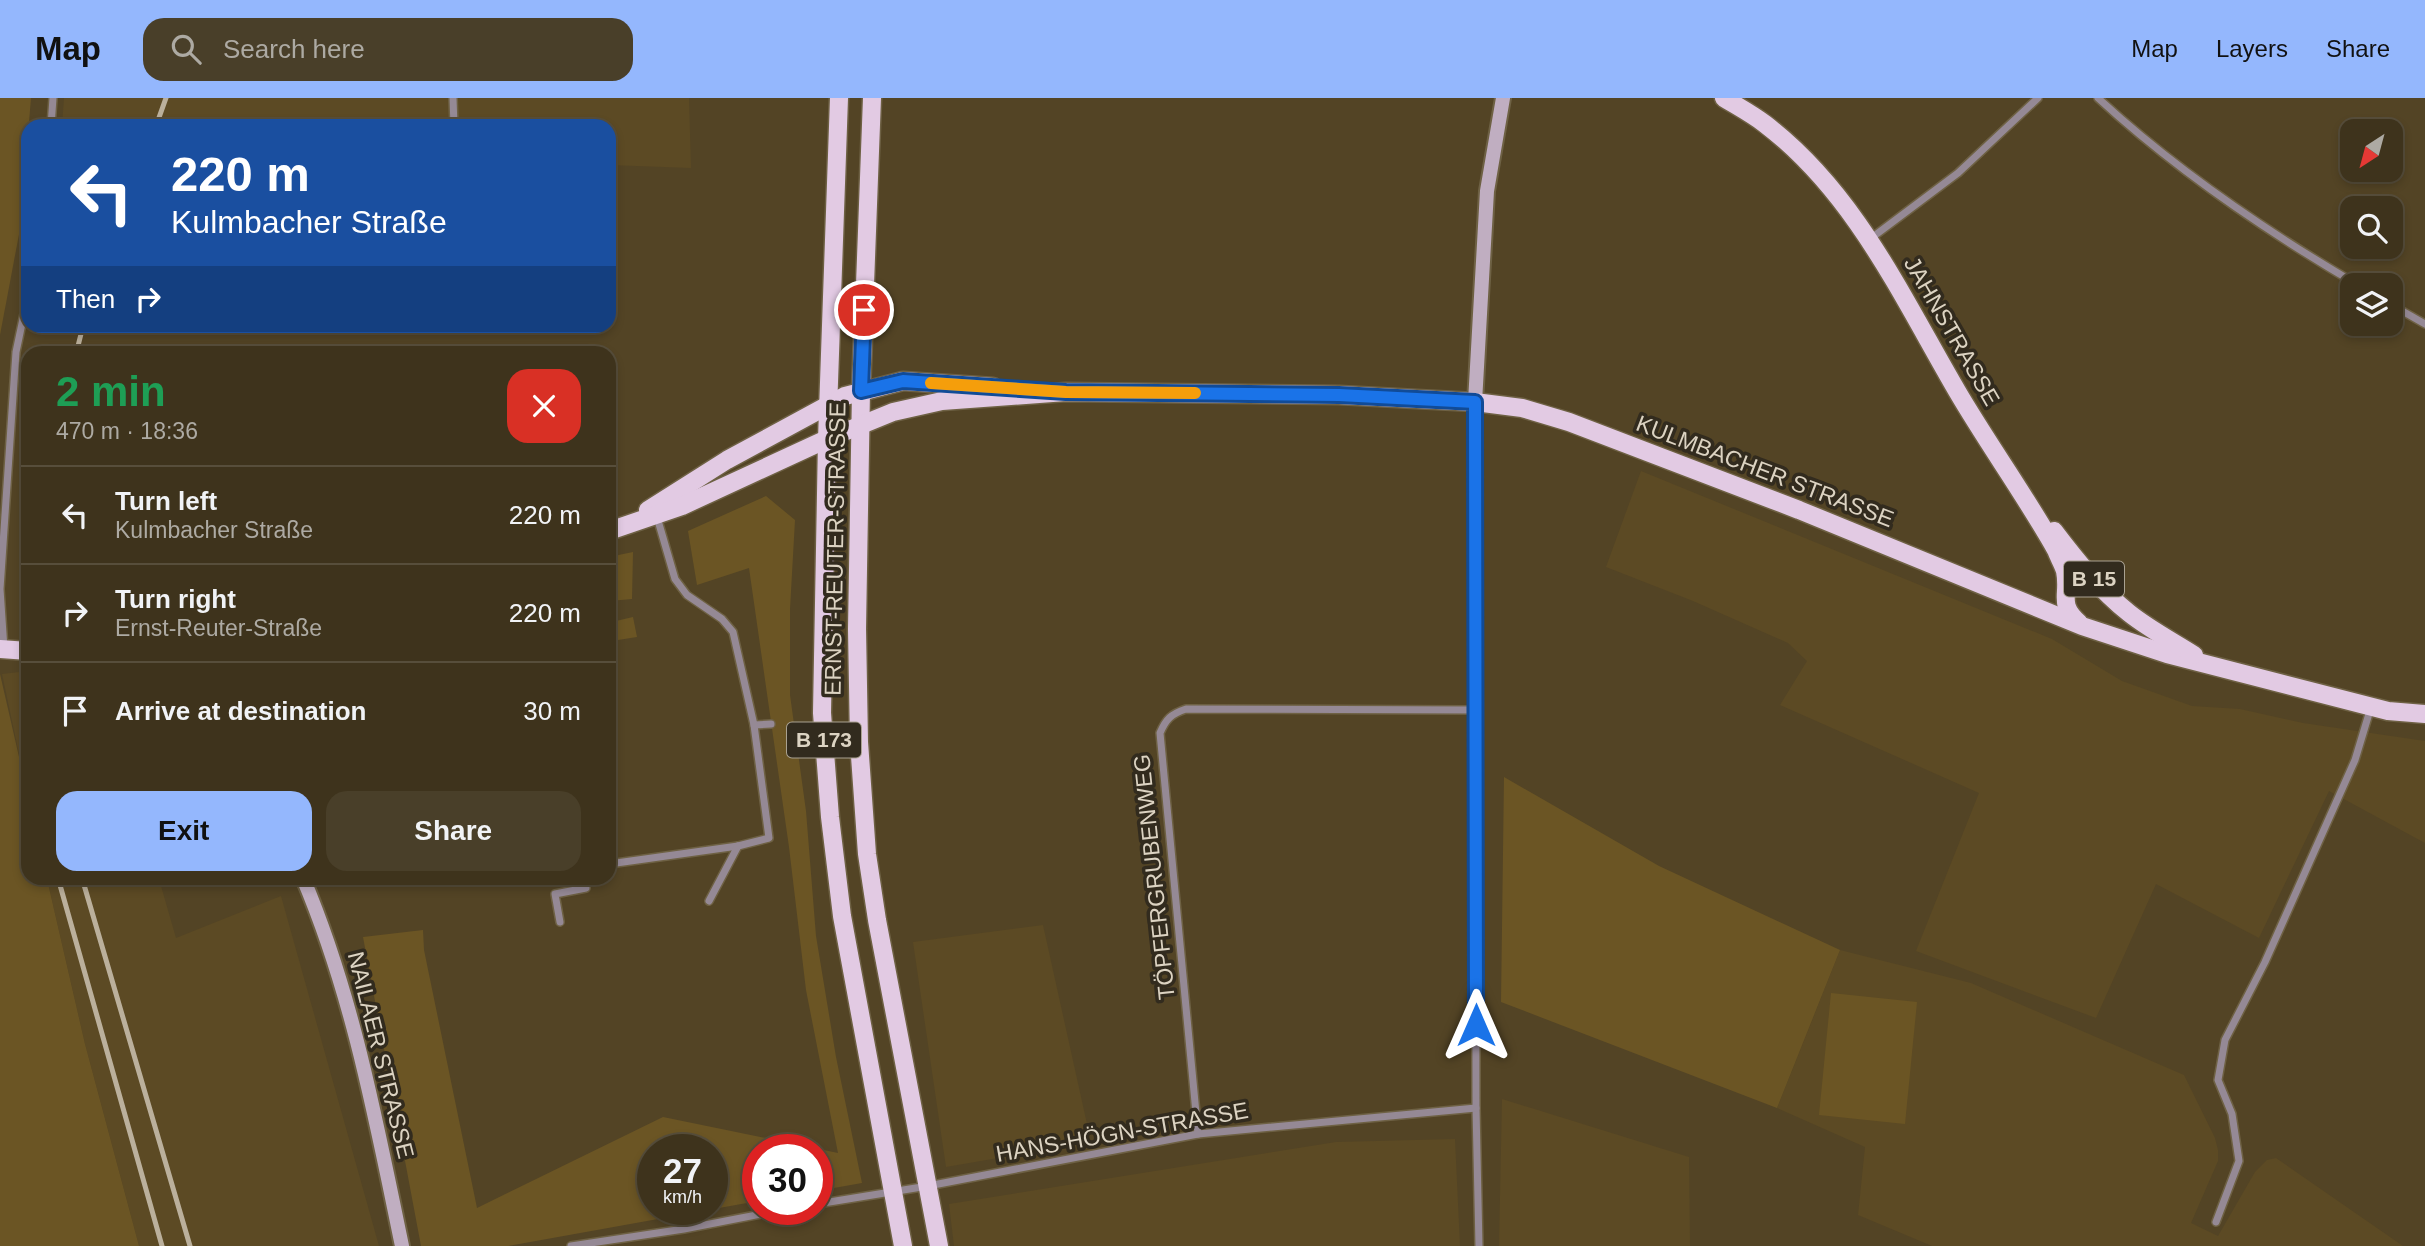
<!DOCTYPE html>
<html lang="en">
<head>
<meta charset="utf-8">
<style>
  :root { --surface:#3e331c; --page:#493f29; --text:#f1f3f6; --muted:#adaaa3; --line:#574e3b; --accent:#94b7fd }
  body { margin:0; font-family:Helvetica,sans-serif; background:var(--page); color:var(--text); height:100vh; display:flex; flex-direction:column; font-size:26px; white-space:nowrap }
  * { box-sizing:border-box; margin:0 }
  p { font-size:23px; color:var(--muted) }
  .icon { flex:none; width:38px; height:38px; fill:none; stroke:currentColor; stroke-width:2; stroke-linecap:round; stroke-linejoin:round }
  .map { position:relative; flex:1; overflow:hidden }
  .side { position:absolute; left:21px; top:248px; width:595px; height:539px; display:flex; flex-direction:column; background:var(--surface); border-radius:21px; box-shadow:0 4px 10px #0003,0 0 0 2px var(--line) }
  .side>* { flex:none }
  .banner { position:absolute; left:21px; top:21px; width:595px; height:214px; border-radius:21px; box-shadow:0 4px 10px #0003,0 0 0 2px var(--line); background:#1a4fa0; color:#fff; overflow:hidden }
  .needle { width:46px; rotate:216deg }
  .buttons { position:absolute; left:2340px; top:21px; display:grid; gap:14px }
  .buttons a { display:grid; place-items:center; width:63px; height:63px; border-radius:14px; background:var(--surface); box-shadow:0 4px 10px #0003,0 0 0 2px var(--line); font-size:35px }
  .speed { position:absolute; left:637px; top:1036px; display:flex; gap:14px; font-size:35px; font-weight:700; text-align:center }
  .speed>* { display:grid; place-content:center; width:91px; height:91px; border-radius:50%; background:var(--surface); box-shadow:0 4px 10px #0003,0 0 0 2px var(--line); line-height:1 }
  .speed small { font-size:18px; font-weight:400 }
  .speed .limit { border:10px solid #d22; background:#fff; color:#111 }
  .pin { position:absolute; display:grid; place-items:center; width:60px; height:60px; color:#fff; margin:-30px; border:4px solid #fff; border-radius:50%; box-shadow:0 2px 7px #0007 }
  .me { position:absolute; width:77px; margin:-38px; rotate:0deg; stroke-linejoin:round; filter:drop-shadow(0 0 5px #0008) }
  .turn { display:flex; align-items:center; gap:24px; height:147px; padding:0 35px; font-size:32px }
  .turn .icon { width:91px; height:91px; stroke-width:2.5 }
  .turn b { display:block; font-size:49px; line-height:60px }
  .then { display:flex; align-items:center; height:66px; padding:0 35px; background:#0003; gap:14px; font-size:26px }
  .round { display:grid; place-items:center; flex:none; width:74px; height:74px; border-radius:21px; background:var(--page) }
  .summary { display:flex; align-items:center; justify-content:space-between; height:119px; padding:0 35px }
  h1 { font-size:42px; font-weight:700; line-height:52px; color:#1e9e55 }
  .button { display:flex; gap:14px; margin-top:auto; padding:14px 35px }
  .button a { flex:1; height:80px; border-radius:21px; background:var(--accent); color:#111; font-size:28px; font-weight:700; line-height:80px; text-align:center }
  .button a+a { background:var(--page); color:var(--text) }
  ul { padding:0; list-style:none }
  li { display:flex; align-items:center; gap:21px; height:98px; padding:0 35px; border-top:2px solid var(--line) }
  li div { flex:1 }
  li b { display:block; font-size:26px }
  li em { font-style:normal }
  header { display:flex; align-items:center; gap:42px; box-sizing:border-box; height:98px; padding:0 35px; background:var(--accent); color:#111 }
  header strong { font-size:33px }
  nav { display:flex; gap:38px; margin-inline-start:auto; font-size:24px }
  .search { width:490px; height:63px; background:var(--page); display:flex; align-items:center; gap:18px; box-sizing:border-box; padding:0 24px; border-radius:21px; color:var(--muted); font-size:26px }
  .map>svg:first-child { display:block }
</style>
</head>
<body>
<header>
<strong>Map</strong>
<div class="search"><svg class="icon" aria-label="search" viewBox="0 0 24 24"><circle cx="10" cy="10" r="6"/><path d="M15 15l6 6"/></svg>Search here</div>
<nav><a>Map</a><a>Layers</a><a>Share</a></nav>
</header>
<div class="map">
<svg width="2425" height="1148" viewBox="0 0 2425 1148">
  <rect width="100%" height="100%" fill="#534425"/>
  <!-- built -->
  <g fill="#5c4a24">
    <polygon points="64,0 689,0 691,70 609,67 609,28 62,28"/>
    <polygon points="1641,373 2052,541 2122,583 2192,608 2240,611 2303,625 2425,643 2425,745 2329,693 2259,840 2156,786 2096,920 1916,853 1979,695 1780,607 1807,563 1788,545 1693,503 1606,469"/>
    <polygon points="28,573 28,698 2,576"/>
    <polygon points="47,781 159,781 176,840 281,798 379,1148 139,1148 85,946"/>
    <polygon points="1043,827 1091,1044 946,1069 913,844"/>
    <polygon points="1840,852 1971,885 2184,977 2215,1040 2218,1052 2218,1063 2191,1125 2218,1138 2255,1074 2267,1062 2276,1060 2403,1148 1932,1148 1858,1117 1865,1049 1777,1010"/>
    <polygon points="1502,1001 1689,1059 1690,1148 1499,1148"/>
    <polygon points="1455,1041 1460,1148 954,1148 949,1106 1336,1044"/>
  </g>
  <!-- green -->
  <g fill="#6b5524" fill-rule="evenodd">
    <polygon points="0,0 31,0 20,131 0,237"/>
    <path d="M766 398 795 422 790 511V597L806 713 816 838 836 959 862 1085 817 1093V1052H758V1103L508 1148H421L363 839 423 832 424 852 477 1110 663 1019 838 1055 806 892 789 749 749 470 697 487 688 433ZM653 1052H712V1111H653Z"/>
    <polygon points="633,454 632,501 610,503 609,459"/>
    <polygon points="633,519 637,539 618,542 616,523"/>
    <polygon points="0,576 28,698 28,780 47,781 85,946 139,1148 0,1148"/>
    <polygon points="1504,679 1659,768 1840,852 1777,1010 1501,904"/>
    <polygon points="1831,895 1917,904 1905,1026 1819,1017"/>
  </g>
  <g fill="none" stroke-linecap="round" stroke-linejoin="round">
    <!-- street casing -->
    <g stroke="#6e6144" stroke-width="10">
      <g id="street">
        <polyline points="453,0 454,28"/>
        <path d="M2098 0C2177 73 2266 133 2358 187"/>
        <polyline points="51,28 53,0"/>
        <polyline points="1870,141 1958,75 2038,0"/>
        <polyline points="2390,206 2425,226"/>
        <polyline points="1475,305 1476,1010 1479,1148"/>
        <polyline points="4,551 0,491 16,254 28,197"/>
        <polyline points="754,627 771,626"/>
        <polyline points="609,766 738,748 769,740 754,627 733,534 722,521 687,497 675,481 657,419"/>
        <polyline points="709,803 738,748"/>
        <polyline points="560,824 555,796 586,790 584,780"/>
        <path d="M1198 1036 1160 635C1166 621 1171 616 1186 611L1476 612"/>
        <polyline points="817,1106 928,1088 1198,1036 1476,1010"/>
        <polyline points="2216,1124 2239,1063 2232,1016 2218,982 2225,942 2265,864 2355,662 2371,609"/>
        <polyline points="571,1148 684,1131 787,1111"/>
      </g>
    </g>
    <!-- secondary casing -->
    <g stroke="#6e6144" stroke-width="18">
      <g id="secondary">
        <polyline points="1475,304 1487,93 1503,0"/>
        <path d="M303 780C353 898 376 1023 402 1148"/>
      </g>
    </g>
    <!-- primary casing -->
    <g stroke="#6e6144" stroke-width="21">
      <g id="primary">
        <polyline points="839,0 827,341 822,615 830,719 842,818 903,1148"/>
        <polyline points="872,0 861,293 857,531 859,644 867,756 877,822 939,1148"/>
        <path d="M1724 0C1737 8 1752 16 1765 26 1855 95 1901 197 1957 293 1988 346 2025 397 2056 452 2058 458 2063 466 2065 473 2070 498 2057 505 2079 525"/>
        <polyline points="648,412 727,362 845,298 903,283 993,289"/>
        <polyline points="609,433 682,408 827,341 893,314 942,303 1066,294 1339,297 1475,304 1522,310 1569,324 1799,412 2082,528 2167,556 2388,613 2425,616"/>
        <path d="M2054 433C2076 462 2100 492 2129 515 2149 531 2172 543 2194 557"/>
        <polyline points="0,551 28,553"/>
      </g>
    </g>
    <!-- street -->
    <use href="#street" stroke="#958995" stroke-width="7"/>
    <!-- secondary -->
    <use href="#secondary" stroke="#c0aec1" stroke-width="14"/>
    <!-- primary -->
    <use href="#primary" stroke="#e2cae3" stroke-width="18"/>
    <!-- rail -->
    <g stroke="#bbb09c" stroke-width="5">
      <polyline points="156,28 166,0"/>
      <polyline points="76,256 83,228"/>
      <polyline points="58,780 162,1148"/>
      <polyline points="82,780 190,1148"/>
    </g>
  </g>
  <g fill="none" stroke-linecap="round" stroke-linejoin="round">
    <!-- route casing -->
    <g stroke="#114b97" stroke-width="18">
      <polyline id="route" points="864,212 861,293 903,283 1066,294 1339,297 1475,304 1476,927"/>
    </g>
    <!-- route -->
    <use href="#route" stroke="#1a73e8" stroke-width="12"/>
    <!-- slow -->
    <polyline stroke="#f59e0b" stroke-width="12" points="931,285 1066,294 1195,295"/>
  </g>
  <g text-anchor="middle" stroke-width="7" stroke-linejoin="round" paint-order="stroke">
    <!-- shield labels -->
    <g fill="#322b1e" stroke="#a9a191" stroke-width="2">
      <rect x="2064" y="463.5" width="60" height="35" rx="5"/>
      <rect x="787" y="624.5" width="74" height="35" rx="5"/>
    </g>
    <g font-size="21" font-weight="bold" fill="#dcd3c2">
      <text x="2094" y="488">B 15</text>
      <text x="824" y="649">B 173</text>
    </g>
    <!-- street labels -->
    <g font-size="23" fill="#dcd3c2" stroke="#322b1e">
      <text transform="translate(1952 233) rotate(60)" y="8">JAHNSTRASSE</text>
      <text transform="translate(1765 373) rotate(21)" y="8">KULMBACHER STRASSE</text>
      <text transform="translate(835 451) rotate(-89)" y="8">ERNST-REUTER-STRASSE</text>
      <text transform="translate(1154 779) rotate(-96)" y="8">TÖPFERGRUBENWEG</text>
      <text transform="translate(381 957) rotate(76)" y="8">NAILAER STRASSE</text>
      <text transform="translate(1122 1034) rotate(-10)" y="8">HANS-HÖGN-STRASSE</text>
    </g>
  </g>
</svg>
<div class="buttons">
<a><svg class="needle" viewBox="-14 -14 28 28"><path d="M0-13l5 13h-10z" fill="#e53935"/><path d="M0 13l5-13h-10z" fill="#adaaa3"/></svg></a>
<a><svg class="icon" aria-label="search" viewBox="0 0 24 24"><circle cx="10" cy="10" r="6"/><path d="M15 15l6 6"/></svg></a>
<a><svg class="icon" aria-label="layers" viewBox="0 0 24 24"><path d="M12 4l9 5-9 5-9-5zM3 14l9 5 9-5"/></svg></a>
</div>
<div class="speed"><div>27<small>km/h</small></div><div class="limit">30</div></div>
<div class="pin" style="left:864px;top:212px;background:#d93025"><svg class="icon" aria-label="arrive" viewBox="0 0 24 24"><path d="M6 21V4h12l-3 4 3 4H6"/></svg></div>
<svg class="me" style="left:1476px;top:927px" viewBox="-20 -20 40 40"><path d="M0-17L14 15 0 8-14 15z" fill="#1a73e8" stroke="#fff" stroke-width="4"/></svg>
<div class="banner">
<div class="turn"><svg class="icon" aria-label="left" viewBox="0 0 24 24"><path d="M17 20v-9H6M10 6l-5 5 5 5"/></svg><div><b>220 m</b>Kulmbacher Straße</div></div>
<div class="then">Then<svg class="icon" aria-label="right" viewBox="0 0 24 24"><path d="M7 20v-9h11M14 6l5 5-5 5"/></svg></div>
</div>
<section class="side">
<div class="summary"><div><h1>2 min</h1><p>470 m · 18:36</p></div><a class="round" style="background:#d93025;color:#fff"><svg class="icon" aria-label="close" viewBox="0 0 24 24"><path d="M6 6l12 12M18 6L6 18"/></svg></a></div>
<ul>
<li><svg class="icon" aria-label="left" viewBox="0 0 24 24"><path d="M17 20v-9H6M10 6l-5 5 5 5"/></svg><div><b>Turn left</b><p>Kulmbacher Straße</p></div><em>220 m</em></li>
<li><svg class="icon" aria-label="right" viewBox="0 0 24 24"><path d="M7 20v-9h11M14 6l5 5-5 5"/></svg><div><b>Turn right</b><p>Ernst-Reuter-Straße</p></div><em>220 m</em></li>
<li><svg class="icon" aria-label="arrive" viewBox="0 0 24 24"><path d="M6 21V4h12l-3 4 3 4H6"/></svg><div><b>Arrive at destination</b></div><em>30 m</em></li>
</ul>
<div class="button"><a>Exit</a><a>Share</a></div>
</section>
</div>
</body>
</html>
